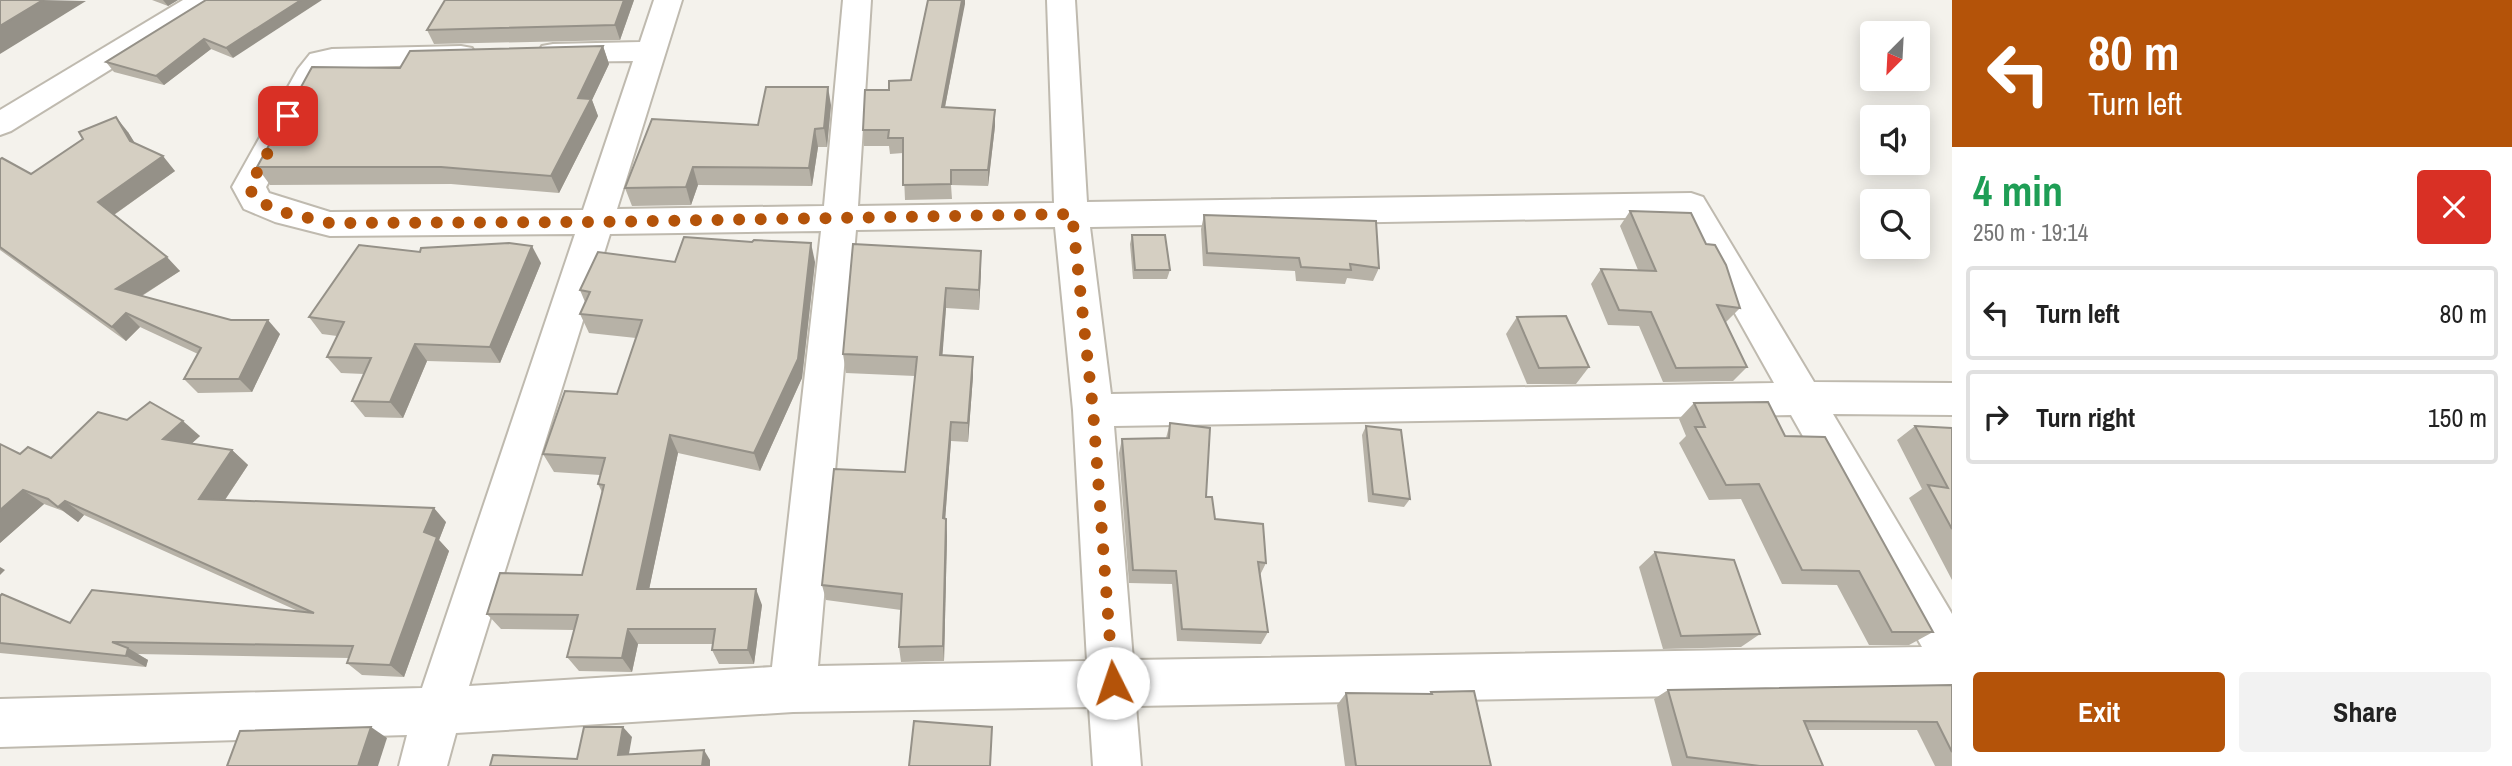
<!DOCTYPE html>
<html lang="en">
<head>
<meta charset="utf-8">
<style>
  :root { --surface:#fff; --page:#f2f2f2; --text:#222; --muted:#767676; --line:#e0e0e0; --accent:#b45309 }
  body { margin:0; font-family:"Archivo Narrow",sans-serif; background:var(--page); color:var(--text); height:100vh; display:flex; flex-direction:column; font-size:26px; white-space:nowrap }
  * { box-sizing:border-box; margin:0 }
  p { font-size:23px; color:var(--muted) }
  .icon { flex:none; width:38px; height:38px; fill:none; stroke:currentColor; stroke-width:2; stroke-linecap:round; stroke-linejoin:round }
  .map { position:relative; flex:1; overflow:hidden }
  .sheet { display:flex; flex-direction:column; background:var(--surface); width:560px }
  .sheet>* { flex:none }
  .guide { background:#b45309; color:#fff; overflow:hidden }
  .needle { width:46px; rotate:204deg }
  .fabs { position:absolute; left:1860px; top:21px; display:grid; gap:14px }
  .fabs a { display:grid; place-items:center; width:70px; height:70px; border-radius:7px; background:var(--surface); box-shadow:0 4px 18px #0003; font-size:35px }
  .pin { position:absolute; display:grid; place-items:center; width:60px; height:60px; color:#fff; margin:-30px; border-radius:14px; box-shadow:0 4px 10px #0006 }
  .me { position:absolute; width:77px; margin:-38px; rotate:356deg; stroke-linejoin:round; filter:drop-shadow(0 0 5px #0008) }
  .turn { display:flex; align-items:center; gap:24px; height:147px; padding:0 21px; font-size:32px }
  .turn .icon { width:91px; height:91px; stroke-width:2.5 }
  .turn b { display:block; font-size:49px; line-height:60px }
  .round { display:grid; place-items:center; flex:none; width:74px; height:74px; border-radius:7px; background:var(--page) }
  .headline { display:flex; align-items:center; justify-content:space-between; height:119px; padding:0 21px }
  h1 { font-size:42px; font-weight:700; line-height:52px; color:#1e9e55 }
  .primary-button { display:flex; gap:14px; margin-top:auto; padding:14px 21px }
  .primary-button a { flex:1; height:80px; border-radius:7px; background:var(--accent); color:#fff; font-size:28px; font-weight:700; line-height:80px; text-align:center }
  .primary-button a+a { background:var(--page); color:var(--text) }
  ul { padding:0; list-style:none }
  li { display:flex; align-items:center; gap:21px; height:94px; margin:0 14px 10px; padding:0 7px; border:4px solid var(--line); border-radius:7px }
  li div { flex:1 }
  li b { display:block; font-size:26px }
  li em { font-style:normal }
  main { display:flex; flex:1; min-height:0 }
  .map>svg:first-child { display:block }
</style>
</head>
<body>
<main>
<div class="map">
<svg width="1952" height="766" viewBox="0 0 1952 766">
  <rect width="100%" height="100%" fill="#f4f2ec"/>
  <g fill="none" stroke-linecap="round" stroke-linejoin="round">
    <!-- minor casing -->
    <g stroke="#bfbaaf" stroke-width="4">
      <g id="minor">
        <polygon points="183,0 217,0 213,6 11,131 0,135 0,110"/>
        <path d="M654 0H682L617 209 824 206 843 0H871L858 206 1054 203 1047 0H1075L1087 202 1691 193 1703 197 1814 382 1952 383V415L1833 414 1952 614V691L1136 706 1141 766H1093L1089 707 793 712 456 733 447 766H399L407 735 0 747V699L422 688 575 234 330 236 275 222 244 209 232 187 298 69 310 54 332 49 461 46 472 48 476 55 472 62 461 64 332 68 325 74 266 187 269 193 330 212 583 210 633 61 553 62 542 60 538 53 542 46 553 44 640 42ZM1681 217 1774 383 1111 394 1090 227ZM1055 227 1073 410 1087 661 818 666 856 230ZM821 231 772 667 469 686 610 234ZM1791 415 1922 647 1133 660 1114 426Z"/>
      </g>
    </g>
    <!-- minor -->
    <use href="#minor" fill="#fff" fill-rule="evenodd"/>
  </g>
  <!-- wall -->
  <g fill="#b7b2a7">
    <polygon points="152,0 178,0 168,6"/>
    <polygon points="206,0 233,58 211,49 164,85 114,72 106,62"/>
    <polygon points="634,0 620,40 434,44 427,30"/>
    <polygon points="928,0 965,0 945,107 995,126 988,186 951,185 952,199 905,200 903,153 890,154 889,146 864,146 863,130 889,90 911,80"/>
    <polygon points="603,46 609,64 592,100 598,116 559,193 451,184 270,185 257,167 400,68"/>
    <polygon points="831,105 827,147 818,147 812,186 698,185 691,205 632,206 625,188 758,125"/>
    <polygon points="128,132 135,144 175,171 114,215 180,271 142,296 280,334 252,392 198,393 184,379 198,354 140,327 126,341 0,250 0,159 31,174"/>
    <polygon points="1630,211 1706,244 1740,308 1726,322 1747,367 1733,381 1663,382 1639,326 1608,325 1591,284 1601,269 1638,270 1620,226"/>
    <polygon points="1204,215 1379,268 1373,281 1347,278 1345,284 1296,281 1295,271 1203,266 1201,229"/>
    <polygon points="1132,235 1170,270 1167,279 1133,279 1130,244"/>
    <polygon points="981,251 979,310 946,308 942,355 973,357 973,376 968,442 951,441 945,519 946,519 947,536 944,661 901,662 899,647 901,610 826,600 822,585 905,472 915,376 846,373 843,354"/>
    <polygon points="420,252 541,263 500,363 427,361 403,418 365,417 352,401 364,374 341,373 327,357 337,336 322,334 309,317"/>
    <polygon points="675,262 815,262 802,378 760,471 678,453 649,589 762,605 754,664 719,664 712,650 713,644 638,644 632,672 579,671 567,657 574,630 501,629 487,614 582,575 602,492 598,484 600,475 554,472 543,454 617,394 636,338 589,333 580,314 585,302 580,290"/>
    <polygon points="1517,317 1589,367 1576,384 1527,384 1506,334"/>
    <polygon points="1694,403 1785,436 1933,632 1909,645 1869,645 1837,585 1782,584 1741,499 1709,500 1679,443 1686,436 1679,419"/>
    <polygon points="127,420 200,436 191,444 232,450 248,465 225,500 446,522 439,540 449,551 404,677 362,675 347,663 349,658 137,654 148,660 146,667 0,653 0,596 70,623 298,611 84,515 78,522 63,511 44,504 0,543 20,454 51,458"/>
    <polygon points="1170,423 1206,497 1215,519 1266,563 1260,575 1268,632 1261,644 1177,641 1172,584 1129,583 1119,453 1122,439 1166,438"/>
    <polygon points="1366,426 1410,499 1404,507 1368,502 1362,435"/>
    <polygon points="1915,426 1952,428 1952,580 1909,498 1922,489 1897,440"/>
    <polygon points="1655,552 1760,634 1741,647 1663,649 1639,567"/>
    <polygon points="1952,685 1952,766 1935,766 1917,730 1808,730 1823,766 1672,766 1654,699 1668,690"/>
    <polygon points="1431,692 1491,766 1345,766 1337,705 1346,693 1429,694"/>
  </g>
  <!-- shaded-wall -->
  <g fill="#959188">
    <polygon points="43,0 86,1 0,54 0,26"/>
    <polygon points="163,0 178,0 168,6"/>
    <polygon points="301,0 322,0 233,58 226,48"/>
    <polygon points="624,0 634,0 620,40 615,25"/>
    <polygon points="962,0 965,0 965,4 942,122 942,107"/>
    <polygon points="204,39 211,49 164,85 156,76"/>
    <polygon points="603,46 609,64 592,100 598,116 559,193 551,176 578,98"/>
    <polygon points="828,87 831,105 827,147 824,128"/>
    <polygon points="995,110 995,126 988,186 988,170"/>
    <polygon points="116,117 128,132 143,156 130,141"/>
    <polygon points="815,129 818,147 812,186 809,168"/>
    <polygon points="163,156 175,171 112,216 98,202"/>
    <polygon points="693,167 698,185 691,205 686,187"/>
    <polygon points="811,243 815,262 802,378 760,471 754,453"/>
    <polygon points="532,246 541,263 500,363 490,347"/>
    <polygon points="981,251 981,272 979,310 979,290"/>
    <polygon points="167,257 180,271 130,303 116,289"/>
    <polygon points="946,288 946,308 941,375 940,355"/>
    <polygon points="126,313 140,327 126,341 112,327"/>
    <polygon points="268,320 280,334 252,392 239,379"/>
    <polygon points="415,344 427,361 403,418 390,402"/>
    <polygon points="973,357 973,376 968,442 968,423"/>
    <polygon points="183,421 200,436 180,454 163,439"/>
    <polygon points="951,422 951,441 944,535 943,518"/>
    <polygon points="670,435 678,453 646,604 637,589"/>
    <polygon points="232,450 248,465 216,513 199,499"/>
    <polygon points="23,490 44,504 0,543 0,510"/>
    <polygon points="65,501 84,515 78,522 58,507"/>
    <polygon points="434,508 446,522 439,540 449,551 404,677 390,665 424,532"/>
    <polygon points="946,519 947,536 944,661 943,646"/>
    <polygon points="0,567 5,570 0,575"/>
    <polygon points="756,589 762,605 754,664 748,650"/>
    <polygon points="628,629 638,644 632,672 622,658"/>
    <polygon points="128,648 148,660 146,667 126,656"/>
    <polygon points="371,727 387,738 378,766 358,766"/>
    <polygon points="623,727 632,737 627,765 618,755"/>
    <polygon points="704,750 710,760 710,766 702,766"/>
  </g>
  <!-- building -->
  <g fill="#d5cfc2" stroke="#959188" stroke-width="2">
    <polygon points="0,0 43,0 0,26"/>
    <polygon points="206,0 301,0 226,48 204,39 156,76 106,62"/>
    <polygon points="445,0 624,0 615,25 427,30"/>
    <polygon points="928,0 962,0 942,107 995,110 988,170 951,170 951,184 903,185 903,138 888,138 889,130 863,130 865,90 889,90 889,81 911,80"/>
    <polygon points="603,46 578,98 591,99 551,176 441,167 257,167 312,67 400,68 410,51"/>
    <polygon points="766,87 828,87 824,128 815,129 809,168 693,167 686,187 625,188 652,119 758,125"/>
    <polygon points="116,117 130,141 163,156 98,202 167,257 116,289 231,320 268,320 239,379 184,379 201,348 126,313 112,327 0,247 0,159 2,158 31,174 83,139 79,132"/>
    <polygon points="1630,211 1691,213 1706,244 1715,245 1726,265 1740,308 1717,305 1747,367 1676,368 1651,312 1619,310 1601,269 1656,271"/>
    <polygon points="1204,215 1376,221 1379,268 1350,264 1351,270 1301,267 1299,258 1207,253"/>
    <polygon points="1132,235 1165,235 1170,270 1135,270"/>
    <polygon points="684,237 752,242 754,240 811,243 798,359 754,453 670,435 637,589 756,589 748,650 712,650 715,629 628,629 622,658 567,657 578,615 487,614 500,573 582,575 604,485 598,484 605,458 543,454 565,391 617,394 642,320 580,314 590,292 580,290 598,252 675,262"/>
    <polygon points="509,243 532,246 490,347 415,344 390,402 352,401 371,358 327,357 344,322 309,317 359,245 420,252 421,248"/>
    <polygon points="853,244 981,251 979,290 946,288 940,355 973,357 968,423 951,422 943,518 946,519 943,646 899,647 902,594 822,585 834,469 905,472 917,357 843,354"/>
    <polygon points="1566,316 1589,367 1539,368 1517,317"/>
    <polygon points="150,402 183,421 163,439 232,450 199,499 434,508 424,532 437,537 390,665 347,663 353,646 112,642 128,648 126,656 0,643 0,596 2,594 70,623 92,590 314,613 65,501 58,507 48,499 23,490 0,510 0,444 20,454 28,447 51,458 98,412 127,420"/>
    <polygon points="1768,402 1785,436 1825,437 1933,632 1892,632 1859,571 1802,570 1759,484 1726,485 1695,427 1705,427 1694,403"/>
    <polygon points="1170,423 1210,428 1206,497 1212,497 1215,519 1263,524 1266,563 1258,562 1268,632 1182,629 1176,571 1133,570 1122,439 1169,438"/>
    <polygon points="1366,426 1401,430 1410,499 1373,494"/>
    <polygon points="1915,426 1952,428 1952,529 1928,485 1948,488"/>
    <polygon points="1655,552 1734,560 1760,634 1681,636"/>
    <polygon points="1952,685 1952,752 1937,722 1804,721 1823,766 1760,766 1687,757 1668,690"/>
    <polygon points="1474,691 1491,766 1356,766 1346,693 1432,694 1431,692"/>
    <polygon points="914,721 992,727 990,766 909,766"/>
    <polygon points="371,727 358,766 227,766 240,731"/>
    <polygon points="584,727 623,727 618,755 704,750 702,766 490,766 493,755 577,759"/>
  </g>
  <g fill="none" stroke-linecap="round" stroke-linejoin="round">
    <!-- route -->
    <polyline stroke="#b45309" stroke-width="12" stroke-dasharray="0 21.6" points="288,116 249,187 256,201 287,213 330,223 596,222 1072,214 1093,410 1113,683"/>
  </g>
</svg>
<div class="fabs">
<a><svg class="needle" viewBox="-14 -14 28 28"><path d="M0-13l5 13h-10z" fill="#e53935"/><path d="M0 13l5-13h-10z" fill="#767676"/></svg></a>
<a><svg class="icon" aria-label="sound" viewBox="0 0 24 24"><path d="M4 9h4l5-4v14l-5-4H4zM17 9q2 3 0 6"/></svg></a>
<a><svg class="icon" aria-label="search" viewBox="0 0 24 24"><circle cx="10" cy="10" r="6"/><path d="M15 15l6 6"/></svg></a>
</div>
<div class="pin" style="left:288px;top:116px;background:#d93025"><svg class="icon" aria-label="arrive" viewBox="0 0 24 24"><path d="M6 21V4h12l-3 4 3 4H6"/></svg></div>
<svg class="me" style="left:1113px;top:683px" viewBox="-20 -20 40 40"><circle r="19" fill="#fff"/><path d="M0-13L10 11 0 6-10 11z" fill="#b45309"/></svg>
</div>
<section class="sheet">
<div class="guide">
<div class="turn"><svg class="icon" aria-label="left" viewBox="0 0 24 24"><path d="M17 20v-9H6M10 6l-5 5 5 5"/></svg><div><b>80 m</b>Turn left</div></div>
</div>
<div class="headline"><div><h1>4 min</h1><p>250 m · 19:14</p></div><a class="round" style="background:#d93025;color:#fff"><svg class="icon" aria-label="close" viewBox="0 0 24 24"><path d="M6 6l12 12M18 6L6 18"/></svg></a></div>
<ul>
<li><svg class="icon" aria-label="left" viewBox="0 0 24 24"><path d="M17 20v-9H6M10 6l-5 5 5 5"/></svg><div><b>Turn left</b></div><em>80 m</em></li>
<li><svg class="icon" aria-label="right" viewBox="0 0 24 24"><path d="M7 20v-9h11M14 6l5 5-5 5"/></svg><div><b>Turn right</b></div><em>150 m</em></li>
</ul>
<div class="primary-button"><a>Exit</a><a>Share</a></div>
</section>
</main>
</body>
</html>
